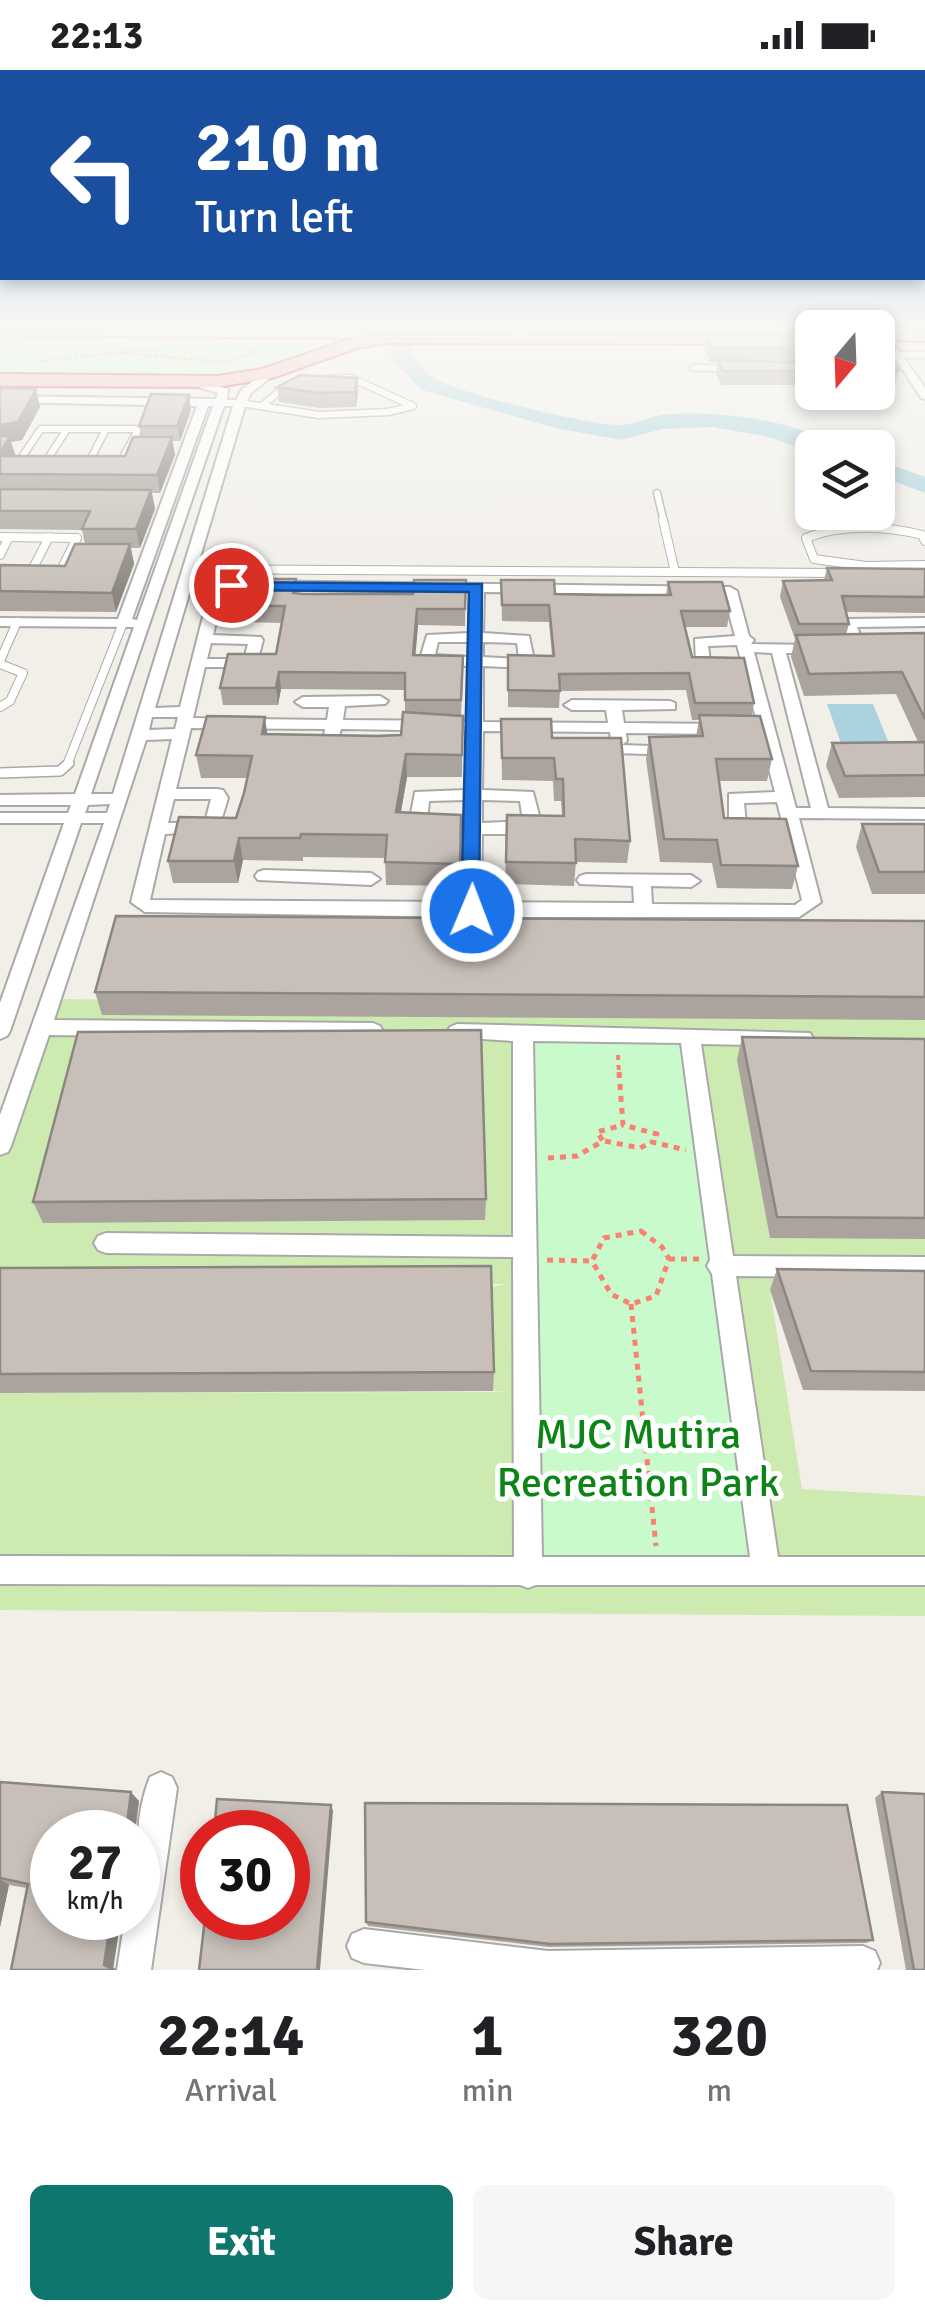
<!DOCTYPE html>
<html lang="en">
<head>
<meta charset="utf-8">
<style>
  :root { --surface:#fff; --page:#f6f6f6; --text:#202124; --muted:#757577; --accent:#0f766e }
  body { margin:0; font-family:Signika,sans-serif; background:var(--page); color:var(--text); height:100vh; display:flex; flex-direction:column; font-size:38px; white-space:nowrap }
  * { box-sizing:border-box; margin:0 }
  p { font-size:32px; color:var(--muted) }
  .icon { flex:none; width:55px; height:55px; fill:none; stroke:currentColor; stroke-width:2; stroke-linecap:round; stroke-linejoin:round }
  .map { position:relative; height:1900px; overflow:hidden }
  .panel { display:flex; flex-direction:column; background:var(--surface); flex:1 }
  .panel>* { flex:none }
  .guide { position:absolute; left:0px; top:0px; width:925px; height:210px; box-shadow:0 5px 15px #0003; background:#1a4fa0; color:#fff; overflow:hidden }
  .needle { width:65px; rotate:199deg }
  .buttons { position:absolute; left:795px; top:240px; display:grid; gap:20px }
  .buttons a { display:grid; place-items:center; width:100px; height:100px; border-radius:15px; background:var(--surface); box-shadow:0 5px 15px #0003; font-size:50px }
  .speed { position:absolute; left:30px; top:1740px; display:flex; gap:20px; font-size:50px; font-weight:700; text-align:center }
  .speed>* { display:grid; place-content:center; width:130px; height:130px; border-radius:50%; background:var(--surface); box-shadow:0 5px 15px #0003; line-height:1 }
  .speed small { font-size:25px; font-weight:400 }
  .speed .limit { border:15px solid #d22; background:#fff; color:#111 }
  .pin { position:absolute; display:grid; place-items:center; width:85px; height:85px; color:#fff; margin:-42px; border:5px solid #fff; border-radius:50%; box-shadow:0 2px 10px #0007 }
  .me { position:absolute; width:110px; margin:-55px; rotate:1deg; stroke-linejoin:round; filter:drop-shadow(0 0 8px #0008) }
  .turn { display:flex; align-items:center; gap:35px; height:210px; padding:0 30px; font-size:45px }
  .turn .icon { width:130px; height:130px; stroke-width:2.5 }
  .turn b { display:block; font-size:70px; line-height:85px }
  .eta { display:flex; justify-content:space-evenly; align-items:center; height:170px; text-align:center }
  .eta b { font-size:60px; font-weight:700; line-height:70px }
  .button { display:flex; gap:20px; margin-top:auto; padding:20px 30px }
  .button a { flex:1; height:115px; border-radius:15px; background:var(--accent); color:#fff; font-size:40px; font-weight:700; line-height:115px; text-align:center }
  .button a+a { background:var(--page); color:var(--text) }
  .status { display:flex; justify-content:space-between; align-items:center; height:70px; padding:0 50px; background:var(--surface); direction:ltr }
  .status svg { height:28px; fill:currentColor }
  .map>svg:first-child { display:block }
</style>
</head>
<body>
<div class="status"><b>22:13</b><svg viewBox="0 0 49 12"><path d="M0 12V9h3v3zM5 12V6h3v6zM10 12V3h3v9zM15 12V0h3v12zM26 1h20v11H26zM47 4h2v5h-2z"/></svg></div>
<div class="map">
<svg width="925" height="1900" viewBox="0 0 925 1900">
  <rect width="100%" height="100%" fill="#f2efe9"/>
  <!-- grass -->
  <polygon fill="#cdebb0" points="53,929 925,937 925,1194 718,1189 524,963 719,1196 925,1198 770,1220 802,1419 925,1426 925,1546 0,1540 0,1323 506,1322 493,1321 490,1217 507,1214 0,1219 0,1079"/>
  <!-- park -->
  <g fill="#c8facc">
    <path d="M0 263 274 265 318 274C272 324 69 305 0 304Z"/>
    <polygon points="523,963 690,967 766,1501 528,1504"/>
  </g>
  <!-- water -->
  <polygon fill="#aad3df" points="827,634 873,634 890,676 842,676"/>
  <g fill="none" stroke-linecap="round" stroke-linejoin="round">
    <!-- river -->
    <g fill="#aad3df" fill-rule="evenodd">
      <path d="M387 260H407C412 282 417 299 438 310 464 325 586 354 617 355 632 356 647 347 662 345 702 340 804 348 833 378H812V383L769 367 713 357 662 359 621 370 555 358 422 320 393 291Z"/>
      <polygon points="878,390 925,407 925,423 878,405"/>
    </g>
    <!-- service-far2 casing -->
    <g stroke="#a9a9a9" stroke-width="9">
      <g id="service-far2">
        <polyline points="514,260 521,263"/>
        <polyline points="736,264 753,260"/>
        <polyline points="899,285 925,285"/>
        <polyline points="240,333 319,345 388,342 413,336 351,308 327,309"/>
        <polyline points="264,334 286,316"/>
        <polygon points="41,359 134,359 138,360 117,398 15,397"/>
        <polyline points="43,396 67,359"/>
        <polyline points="86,398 106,359"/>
        <polyline points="657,423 664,452"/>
      </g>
    </g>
    <!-- service-far1 casing -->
    <g stroke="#a9a9a9" stroke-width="10">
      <g id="service-far1">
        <polyline points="663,450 675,502"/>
        <polyline points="0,467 77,468 59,504"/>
        <polyline points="0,485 9,467"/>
        <path d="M866 496 814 489 806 468C841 454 886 456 922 465L925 471"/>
        <polyline points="188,499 837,503"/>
        <polyline points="868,502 866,496 925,495"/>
        <polyline points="29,506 49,467"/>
        <polyline points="0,591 17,552"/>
        <polyline points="0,594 23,603 10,631 0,637"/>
        <polyline points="67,695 123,553"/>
      </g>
    </g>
    <!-- service casing -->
    <g stroke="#a9a9a9" stroke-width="12">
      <polyline id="service" points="0,703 60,701 69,693"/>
    </g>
    <!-- minor casing -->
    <g stroke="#a9a9a9" stroke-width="4">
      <g id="minor">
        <polygon points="889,267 925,318 925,329 921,328 884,270"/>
        <polygon points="695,295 743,296 748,299 743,302 691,300 691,296"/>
        <path d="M266 302 275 304 251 323 246 333 155 638 180 637 209 523 231 511 730 517 737 521 749 566 754 570 751 574 817 575 824 579 817 583H786L828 738 925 739V749L799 748 821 832 799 847H472L145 842 131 832 172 669 146 670 54 950 373 953 380 956 383 961 380 966 373 969 49 965 11 1076 8 1082 0 1085V1045L104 753H81L10 961 7 966 0 969V933L64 753H0V743H68L71 735H0V725L75 724 134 557 0 556V548L118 549 197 336 0 332V326L216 329 218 323 188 314 187 312 192 309 228 319 227 330H236L242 319ZM208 336H213L137 550 132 549ZM224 336H233L113 724H91ZM234 519 470 522 469 563 427 565 420 589 427 593 468 596 467 651 343 650 345 636 385 634 388 631 380 626 303 627 295 632 303 637H329L327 650 193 648 205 597H250L257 593 263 570 261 567 213 565 222 525ZM484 522 724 525 735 566 695 569 696 594 703 598 726 600V594L710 591 708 576 737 575 775 722 729 724V759L738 765H760L763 761 760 757 746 754 744 733 777 732 802 830 795 835 652 834 651 816 691 817 700 811 691 805 586 804 580 806 577 810 580 814 633 816 634 833 481 832 482 764H525L541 753 533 722 482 720 483 661 610 662 611 671 619 676 613 680 615 683 675 685 681 683V677L622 675 627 671 626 663 721 664 729 659 721 654 624 653 622 640 675 639V633L670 631 572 630 564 635 572 640H606L608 653 483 652V596L523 598 534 590 529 566 483 563ZM438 572H469V587L435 585ZM483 572 517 573 519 589 483 587ZM211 573 248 574 244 589H207ZM754 582 772 583 811 738H796ZM152 647H178L175 659 149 660ZM191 658 325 659 324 667 332 672 338 670 341 659 467 661 466 720 415 722 409 754 430 765 465 764 463 832 150 830 165 764 218 761 228 728 223 720 217 719H176ZM174 729H211L205 752 168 753ZM465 730V753L427 751 429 731ZM482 730 520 731 523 751 482 753ZM110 734 107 743H85L88 735Z"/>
        <polygon points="925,548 925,556 857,557 866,579 859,583 852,579 841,553 848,549"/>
        <polygon points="264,800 371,803 380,809 371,815 258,810 255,806 258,802"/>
        <path d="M457 954 810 963 813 968 810 973 803 976 701 974 733 1186 925 1187V1207L736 1206 778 1487H925V1515H536L528 1518 520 1515 0 1514V1486L514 1487 513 1187 106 1183 98 1180 94 1173 98 1166 106 1163 513 1167V971L450 967 447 962 450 957ZM533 971 681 973 710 1190 707 1196 712 1204 750 1487H542Z"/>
        <path d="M161 1702 172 1707 177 1718 151 1900H117L125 1848H138C138 1802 132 1750 150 1707Z"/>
        <polygon points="364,1859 548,1881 863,1876 875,1881 880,1893 877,1900 425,1900 364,1893 352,1888 347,1876 352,1864"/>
      </g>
    </g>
    <!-- trunk casing -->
    <g stroke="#dc2a67" stroke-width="4">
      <g id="trunk">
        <polygon points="0,260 364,260 364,266 812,264 812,274 386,273 357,278 272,308 217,317 0,316 0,304 217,306 262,299 354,268 0,265"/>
        <polygon points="878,260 925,261 925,271 878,270"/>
      </g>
    </g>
    <!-- path-far2 -->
    <g stroke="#fa8072" stroke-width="2.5" stroke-dasharray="2.5 2.5" stroke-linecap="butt">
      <polyline points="122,282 158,279"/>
      <polyline points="40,291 118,283 227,292 256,281 251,280"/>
    </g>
    <!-- path-far1 -->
    <polyline stroke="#fa8072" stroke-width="4" stroke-dasharray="5 5" stroke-linecap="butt" points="618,985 619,1005"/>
    <!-- path -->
    <g stroke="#fa8072" stroke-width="5" stroke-dasharray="6 6" stroke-linecap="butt">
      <polyline points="619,1002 623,1055 657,1064 652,1072 686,1080"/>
      <polyline points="605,1071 640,1078 652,1072"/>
      <polyline points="548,1088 577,1086 603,1071 597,1062 623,1055"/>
      <polygon points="641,1161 662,1177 669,1189 656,1226 631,1234 611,1224 592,1191 604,1168"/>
      <polyline points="669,1189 700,1189"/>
      <polyline points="547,1190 592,1191"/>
      <polyline points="631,1234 656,1476"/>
    </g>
    <!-- service-far2 -->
    <use href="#service-far2" stroke="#fff" stroke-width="6"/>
    <!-- service-far1 -->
    <use href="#service-far1" stroke="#fff" stroke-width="8"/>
    <!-- service -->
    <use href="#service" stroke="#fff" stroke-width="9"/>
    <!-- minor -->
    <use href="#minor" fill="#fff" fill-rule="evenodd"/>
    <!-- trunk -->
    <use href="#trunk" fill="#f2b4a3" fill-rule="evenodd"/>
  </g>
  <!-- wall -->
  <g fill="#aba49e">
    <polygon points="878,261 896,277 893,291 887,292 899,300 895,314 878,314"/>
    <polygon points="812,262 812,315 721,315 716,304 718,292 710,292 704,278 706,264"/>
    <polygon points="277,317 358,323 356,337 319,338 279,332"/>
    <polygon points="0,318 40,337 22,370 11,372 15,384 14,386 125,386 141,367 139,356 191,340 180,371 172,371 175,385 160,423 152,423 155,439 140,478 131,478 134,494 116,542 0,541 0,495 65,496 85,474 82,460 0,459"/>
    <polygon points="827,498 925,499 925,543 846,542 849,554 846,565 925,563 925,727 839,728 826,696 832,673 918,672 896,624 804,626 791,587 795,569 780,527 783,511 824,510"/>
    <polygon points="296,509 297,524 413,524 466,510 465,556 418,555 415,585 463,603 461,646 463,646 462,707 407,707 401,742 461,745 460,816 386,815 385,788 303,787 303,791 243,790 238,813 173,813 168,791 236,748 248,708 201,708 196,685 268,664 401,665 405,642 405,620 281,619 278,635 223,635 220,618 276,584 282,553 244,552 242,536"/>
    <polygon points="501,510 555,524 603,525 666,525 668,512 730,541 727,557 685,557 692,587 754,633 752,645 772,689 767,711 719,711 724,748 798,796 792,819 717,818 712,793 660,792 646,689 649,667 696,666 699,650 692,650 686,620 560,621 559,638 508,637 508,585 552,586 549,552 502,551"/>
    <polygon points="501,649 552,668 630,771 627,793 576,792 574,816 505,814 507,745 562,746 561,731 554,731 553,711 502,710"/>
    <polygon points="862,754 925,754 925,824 872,824 856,777"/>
    <polygon points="925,851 925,950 102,945 95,922"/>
    <polygon points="742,967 925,969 925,1169 770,1168 737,990"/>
    <polygon points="486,1129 485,1150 43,1153 33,1132"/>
    <polygon points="0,1198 494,1302 493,1321 0,1323"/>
    <polygon points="777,1199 925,1201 925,1321 803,1320 770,1220"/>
    <polygon points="0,1712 139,1731 135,1762 52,1762 52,1848 121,1848 113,1898 117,1900 11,1900 27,1818 9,1815 0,1857"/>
    <polygon points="882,1722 925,1900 906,1900 875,1728"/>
    <polygon points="366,1852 873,1870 866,1873 548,1877 368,1856"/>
  </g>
  <!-- shaded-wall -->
  <g fill="#8b8681">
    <polygon points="896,277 893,291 878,295 879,282"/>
    <polygon points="357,308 358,323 356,337 355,322"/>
    <polygon points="36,319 40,337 22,370 11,372 15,384 4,404 0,391 0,355"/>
    <polygon points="189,325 191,340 180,371 177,356"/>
    <polygon points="172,367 175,385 160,423 157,405"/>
    <polygon points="151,420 155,439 140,478 136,459"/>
    <polygon points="130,474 134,494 116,542 112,523"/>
    <polygon points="417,539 418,555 414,602 413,585"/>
    <polygon points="279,602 281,619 278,635 276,618"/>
    <polygon points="265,647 268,669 262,664"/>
    <polygon points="406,684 407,707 397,764 396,742"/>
    <polygon points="239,768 243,790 238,813 234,791"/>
    <polygon points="131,1722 139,1731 135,1762 126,1762"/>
    <polygon points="331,1735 333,1741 320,1900 317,1900"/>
    <polygon points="0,1809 9,1815 0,1857"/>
    <polygon points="111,1848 121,1848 113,1899 104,1895"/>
  </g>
  <!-- building -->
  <g fill="#c7bfb8" stroke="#8b8681" stroke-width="2.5">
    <polygon points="878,261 885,261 896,277 879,282 878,290"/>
    <polygon points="812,262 812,279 712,278 706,264"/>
    <polygon points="718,290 812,293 812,301 723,301"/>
    <polygon points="878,290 895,294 899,300 878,301"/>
    <polygon points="300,305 357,308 355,322 318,323 277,317"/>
    <polygon points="0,318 36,319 18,352 0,355"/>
    <polygon points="151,324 189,325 177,356 139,356"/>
    <polygon points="0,366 10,366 0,383"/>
    <polygon points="133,367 172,367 157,405 0,404 0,386 125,386"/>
    <polygon points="0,419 151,420 136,459 82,459 90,441 0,441"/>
    <polygon points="75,474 130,474 112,523 0,521 0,495 65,496"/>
    <polygon points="827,498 925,499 925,527 842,526 849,554 799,554 783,511 832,510"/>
    <polygon points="248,509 296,509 293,523 303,524 413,524 414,510 466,510 465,539 417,539 413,585 463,586 461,630 405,630 405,603 279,602 276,618 220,618 228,584 276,584 285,536 242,536"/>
    <polygon points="501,510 554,510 555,524 603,525 671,525 668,512 722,512 730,541 681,541 692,587 744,588 754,633 695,633 689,603 559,604 560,621 508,620 508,585 554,586 549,535 502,535"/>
    <polygon points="925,563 925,649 902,602 809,604 796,565"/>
    <polygon points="403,642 463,646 462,685 406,684 396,742 461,745 460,794 385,792 387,765 301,764 300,768 239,768 234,791 168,791 179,747 236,748 244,723 252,686 196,685 207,646 265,647 262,664 377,666 401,665"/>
    <polygon points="699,645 760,646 772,689 716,689 724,748 786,749 798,796 721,795 717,770 664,769 649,667 703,666"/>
    <polygon points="501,649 551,649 552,668 621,668 630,771 575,769 576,793 506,792 507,745 564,746 563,709 556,709 554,688 502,688"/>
    <polygon points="925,672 925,705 845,706 832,673"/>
    <polygon points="862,754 925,754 925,802 879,802"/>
    <polygon points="116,846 925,851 925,927 95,922"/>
    <polygon points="481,960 486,1129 33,1132 78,962"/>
    <polygon points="742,967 925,969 925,1148 777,1147"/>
    <polygon points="491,1196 494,1302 0,1304 0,1198"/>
    <polygon points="777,1199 925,1201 925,1302 811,1301"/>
    <polygon points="0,1712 131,1722 126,1762 52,1762 52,1848 111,1848 104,1895 115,1900 11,1900 28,1814 0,1808"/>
    <polygon points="882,1722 925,1724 925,1900 914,1900"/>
    <polygon points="217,1729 331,1735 317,1900 199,1900 205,1848 288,1848 288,1762 214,1762"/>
    <polygon points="365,1733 847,1735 873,1870 550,1874 366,1852"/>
  </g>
  <!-- sky -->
  <linearGradient id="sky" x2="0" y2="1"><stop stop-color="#8fc0e4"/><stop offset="0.49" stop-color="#f9f8f5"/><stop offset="1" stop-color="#f9f8f5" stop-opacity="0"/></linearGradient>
  <rect width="925" height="526" fill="url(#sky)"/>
  <!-- route -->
  <polygon fill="#1a73e8" stroke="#114b97" stroke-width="2.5" points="225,512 482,514 479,846 472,848 461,841 469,522 231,520 225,519"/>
  <g text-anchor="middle" stroke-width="10" stroke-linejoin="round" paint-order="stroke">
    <!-- near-park labels -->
    <g font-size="42" fill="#0c8416" stroke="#fff">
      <text x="638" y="1378">MJC Mutira<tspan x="638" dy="48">Recreation Park</tspan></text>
    </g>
  </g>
</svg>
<div class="buttons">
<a><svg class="needle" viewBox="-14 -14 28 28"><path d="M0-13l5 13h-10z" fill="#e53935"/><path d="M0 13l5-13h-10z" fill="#757577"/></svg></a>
<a><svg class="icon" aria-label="layers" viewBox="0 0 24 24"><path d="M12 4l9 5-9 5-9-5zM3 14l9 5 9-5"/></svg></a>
</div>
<div class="speed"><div>27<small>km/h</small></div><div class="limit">30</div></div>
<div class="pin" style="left:231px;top:515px;background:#d93025"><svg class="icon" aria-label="arrive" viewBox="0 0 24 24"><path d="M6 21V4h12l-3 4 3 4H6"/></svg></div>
<svg class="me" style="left:472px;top:841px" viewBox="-20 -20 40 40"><circle r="17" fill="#1a73e8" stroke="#fff" stroke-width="3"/><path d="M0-11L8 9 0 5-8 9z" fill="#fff"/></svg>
<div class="guide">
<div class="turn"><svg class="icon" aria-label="left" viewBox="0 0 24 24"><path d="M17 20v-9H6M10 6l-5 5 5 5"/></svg><div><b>210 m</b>Turn left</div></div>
</div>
</div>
<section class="panel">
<div class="eta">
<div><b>22:14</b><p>Arrival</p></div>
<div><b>1</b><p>min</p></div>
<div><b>320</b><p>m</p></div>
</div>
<div class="button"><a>Exit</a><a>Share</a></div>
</section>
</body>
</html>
